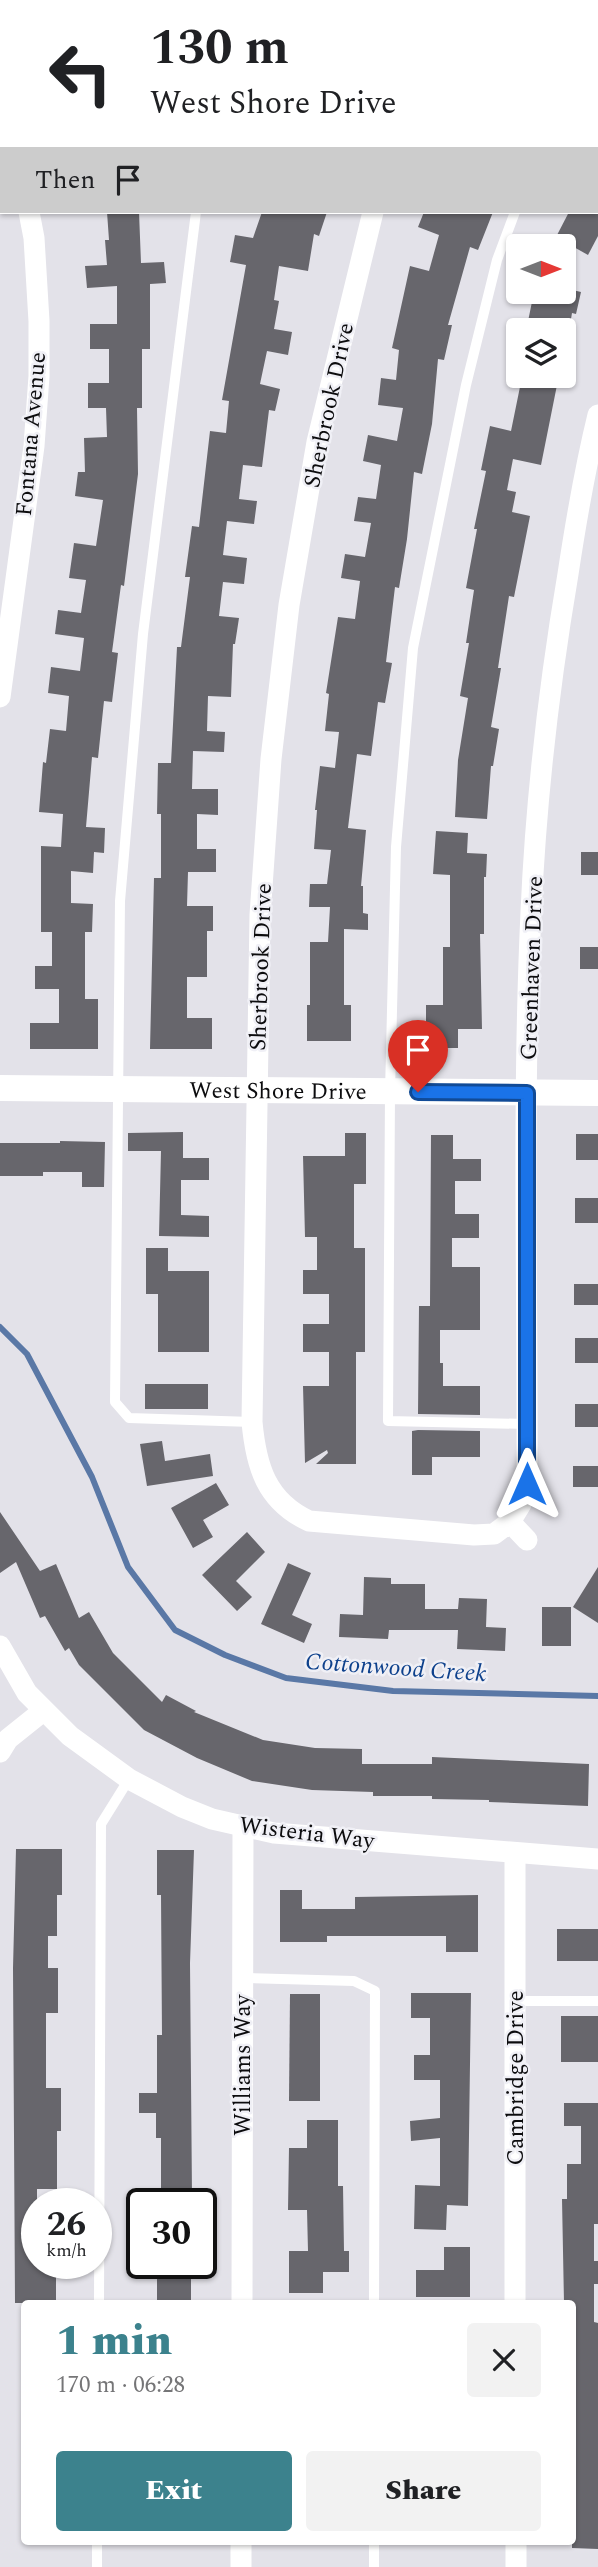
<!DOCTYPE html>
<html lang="en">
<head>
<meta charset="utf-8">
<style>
  :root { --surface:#fff; --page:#f2f2f2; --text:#202124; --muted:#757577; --accent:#3c828d }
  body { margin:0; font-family:Spectral,serif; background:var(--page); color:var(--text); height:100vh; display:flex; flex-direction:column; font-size:26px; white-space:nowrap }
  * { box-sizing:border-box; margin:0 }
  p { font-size:23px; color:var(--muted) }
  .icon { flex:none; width:38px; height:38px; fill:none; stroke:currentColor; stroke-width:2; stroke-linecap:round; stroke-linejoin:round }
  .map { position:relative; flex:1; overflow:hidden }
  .details { position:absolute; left:21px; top:2300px; width:555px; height:245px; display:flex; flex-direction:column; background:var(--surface); border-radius:7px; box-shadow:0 2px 5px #0004 }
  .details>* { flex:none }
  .banner { position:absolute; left:0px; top:0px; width:598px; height:214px; box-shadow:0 2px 5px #0004; background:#fff; color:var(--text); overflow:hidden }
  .needle { width:46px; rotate:90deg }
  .tools { position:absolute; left:506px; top:234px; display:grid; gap:14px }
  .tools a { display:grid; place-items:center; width:70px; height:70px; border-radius:7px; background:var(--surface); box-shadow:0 2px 5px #0004; font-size:35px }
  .speed { position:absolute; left:21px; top:2188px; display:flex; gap:14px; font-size:35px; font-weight:700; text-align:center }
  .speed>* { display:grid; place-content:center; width:91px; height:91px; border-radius:50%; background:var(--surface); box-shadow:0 2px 5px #0004; line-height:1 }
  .speed small { font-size:18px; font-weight:400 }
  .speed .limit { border:4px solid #111; border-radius:10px; background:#fff; color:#111 }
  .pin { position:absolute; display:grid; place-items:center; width:60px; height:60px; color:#fff; margin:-72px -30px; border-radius:50% 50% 50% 0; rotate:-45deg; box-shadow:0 0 7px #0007 }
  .pin .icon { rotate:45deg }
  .me { position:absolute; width:77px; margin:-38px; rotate:0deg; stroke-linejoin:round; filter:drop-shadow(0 0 5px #0008) }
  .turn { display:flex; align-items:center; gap:24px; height:147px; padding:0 35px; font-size:32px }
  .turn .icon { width:91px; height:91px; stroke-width:2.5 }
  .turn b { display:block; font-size:49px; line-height:60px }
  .then { display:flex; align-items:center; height:66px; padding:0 35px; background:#0003; gap:14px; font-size:26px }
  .round { display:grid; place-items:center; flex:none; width:74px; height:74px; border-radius:7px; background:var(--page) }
  .summary { display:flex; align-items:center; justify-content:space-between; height:119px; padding:0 35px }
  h1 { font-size:42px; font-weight:800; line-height:52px; color:var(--accent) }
  .button { display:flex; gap:14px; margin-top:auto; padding:14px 35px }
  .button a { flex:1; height:80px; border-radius:7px; background:var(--accent); color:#fff; font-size:28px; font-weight:800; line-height:80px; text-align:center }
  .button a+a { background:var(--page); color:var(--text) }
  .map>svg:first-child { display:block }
</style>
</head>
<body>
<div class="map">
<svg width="598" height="2567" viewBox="0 0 598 2567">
  <rect width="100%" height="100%" fill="#e3e2e9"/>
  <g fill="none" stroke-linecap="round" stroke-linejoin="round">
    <!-- stream -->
    <polyline stroke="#5a78a6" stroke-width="6" points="0,1327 27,1354 92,1477 128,1567 175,1630 225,1655 286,1678 393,1691 598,1696"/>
  </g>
  <!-- building -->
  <g fill="#67666c">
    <polygon points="107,212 139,212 141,263 164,262 166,283 150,284 150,349 142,349 142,408 137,408 138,474 124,586 121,585 112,652 118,653 112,702 104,701 98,758 92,757 86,827 105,828 104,853 94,852 93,873 71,871 71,903 93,904 92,932 85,932 85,999 98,999 98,1049 30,1049 30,1023 59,1023 59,989 35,989 35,966 52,966 52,932 41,932 41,846 61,847 63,814 39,812 43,762 46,763 50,729 66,731 69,696 48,693 51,667 80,671 84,638 55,634 58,610 81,613 86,580 69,578 74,543 96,546 103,500 75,496 78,472 85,472 84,438 107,437 106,408 88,408 88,383 109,383 109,349 90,349 90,324 117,324 117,286 87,288 85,266 107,265 105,240 109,240"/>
    <polygon points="262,212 327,212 319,236 314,234 308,271 279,266 274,300 279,301 274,329 292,332 288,355 267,351 260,384 280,389 275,411 269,410 262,467 243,465 239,499 257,501 254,524 227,521 223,555 247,558 244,584 223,582 219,616 239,618 235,644 233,644 231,697 208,696 207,731 225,732 224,752 193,751 192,789 218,789 218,815 197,814 197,849 216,849 216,872 188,872 187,906 213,906 213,931 207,931 207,977 187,977 187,1018 212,1018 212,1049 150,1049 154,878 161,878 161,814 157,814 158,763 171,763 177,647 181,647 190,577 185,577 192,526 199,527 210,431 226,433 229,401 222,400 246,265 230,262 235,235 253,238"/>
    <polygon points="424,212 493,212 478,250 470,247 448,325 452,325 444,360 438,359 432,424 422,474 414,472 407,539 399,588 395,587 386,662 392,663 385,703 378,702 371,756 357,754 348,828 366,830 361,886 363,886 363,913 368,914 368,930 344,929 344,1005 351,1005 351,1041 307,1041 307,1005 310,1005 310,942 328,942 330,907 309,907 310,884 327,884 331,850 314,849 317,810 315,810 320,766 335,768 339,732 325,731 329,694 326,693 338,617 355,619 360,581 341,578 345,554 365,557 371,523 354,521 358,497 376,499 381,465 363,461 368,435 397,441 403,408 378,405 381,378 396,380 399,350 392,348 410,266 429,271 439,235 418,227"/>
    <polygon points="569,212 598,212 598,236 588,255 556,237"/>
    <polygon points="564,288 581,292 576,314 572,313 569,331 526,331 534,292 564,292"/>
    <polygon points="522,377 557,385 541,465 513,459 507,490 516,492 512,512 530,516 514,597 509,596 498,668 501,668 491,727 499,729 493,766 491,766 487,819 455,817 458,760 468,698 460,696 469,643 466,643 474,590 466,588 477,529 474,529 486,471 481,470 490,426 511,431"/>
    <polygon points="436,831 468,833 467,853 487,854 486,877 484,877 484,934 480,934 482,1029 458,1029 458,1048 426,1048 426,1005 443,1005 443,947 450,947 450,875 433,874"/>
    <rect x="581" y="852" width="17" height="23"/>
    <rect x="580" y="947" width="18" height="22"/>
    <polygon points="183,1132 183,1158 209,1158 209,1180 181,1180 181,1215 209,1216 209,1237 159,1236 161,1151 128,1151 128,1133"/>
    <polygon points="345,1133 366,1133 366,1184 354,1184 354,1248 365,1248 365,1352 356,1352 356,1464 316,1464 328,1453 327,1450 305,1463 303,1386 329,1386 329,1352 303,1352 303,1324 329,1324 329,1294 303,1294 303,1270 317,1270 317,1237 305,1237 303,1156 345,1156"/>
    <rect x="576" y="1134" width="22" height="26"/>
    <polygon points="431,1135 453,1135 453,1159 481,1159 481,1181 455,1181 455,1214 479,1214 479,1238 452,1238 452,1267 480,1267 480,1330 440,1330 440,1363 443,1363 443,1386 480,1386 480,1415 418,1414 419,1306 430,1306"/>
    <polygon points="60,1141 105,1142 104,1187 82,1187 82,1172 43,1172 43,1176 0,1176 0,1143 60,1143"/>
    <rect x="575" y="1198" width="23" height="25"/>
    <polygon points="146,1248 168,1248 168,1271 209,1271 209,1352 158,1352 158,1294 146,1294"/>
    <rect x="574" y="1284" width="24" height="21"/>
    <rect x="575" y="1338" width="23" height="25"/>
    <rect x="145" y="1384" width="63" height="25"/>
    <rect x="575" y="1404" width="23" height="23"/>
    <polygon points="418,1430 480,1431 480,1457 432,1457 432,1475 412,1475 412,1431"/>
    <polygon points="162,1441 165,1461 210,1454 213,1476 147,1486 140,1444"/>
    <rect x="573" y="1466" width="25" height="21"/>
    <polygon points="216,1483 229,1505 203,1520 213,1537 193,1548 171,1508"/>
    <polygon points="0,1512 40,1571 56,1564 79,1618 89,1612 113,1653 162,1702 166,1695 196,1711 194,1712 263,1740 315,1748 362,1749 362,1764 432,1764 432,1757 589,1764 588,1806 489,1802 489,1800 432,1799 432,1796 373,1796 373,1792 312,1790 252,1781 197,1758 144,1730 79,1665 69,1648 65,1651 45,1616 40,1618 16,1562 0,1573"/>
    <polygon points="247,1532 265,1552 236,1581 252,1597 237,1611 202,1575"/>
    <polygon points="288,1563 311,1573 292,1615 312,1624 304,1643 261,1624"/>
    <polygon points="598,1567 598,1623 573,1607"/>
    <polygon points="364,1577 391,1578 391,1584 425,1584 425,1609 458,1609 459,1598 487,1599 486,1627 506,1628 505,1651 457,1649 458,1630 389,1630 388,1639 339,1637 340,1614 363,1615"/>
    <rect x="542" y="1607" width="29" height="39"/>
    <polygon points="16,1849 62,1849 62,1895 57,1895 57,1936 48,1936 48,1968 58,1968 58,2013 46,2013 46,2088 61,2088 61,2131 57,2131 57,2189 37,2189 37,2264 56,2264 56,2303 15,2303 13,1968"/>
    <polygon points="157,1850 194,1850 190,1963 192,2196 161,2196 161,2138 156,2138 156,2113 139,2113 139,2093 157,2093 157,2035 162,2035 161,1895 157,1895"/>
    <polygon points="280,1890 302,1890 302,1909 355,1909 355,1897 478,1895 478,1952 446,1952 446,1936 327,1936 327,1942 280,1942"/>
    <rect x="557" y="1929" width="41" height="32"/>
    <polygon points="411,1993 471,1993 468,2206 447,2205 446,2230 414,2229 415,2185 440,2186 440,2138 411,2141 410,2121 440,2118 440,2080 414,2080 414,2055 430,2055 430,2018 411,2018"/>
    <polygon points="290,1994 320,1994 320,2101 289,2101"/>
    <rect x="561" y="2016" width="37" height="46"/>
    <polygon points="564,2103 598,2103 598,2224 594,2224 594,2261 598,2261 598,2284 594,2284 594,2322 598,2323 598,2549 572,2548 572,2303 564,2303 562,2199 567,2199 567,2164 581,2164 581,2126 564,2126"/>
    <polygon points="307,2120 338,2120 338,2186 343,2186 344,2251 349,2251 349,2272 323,2272 323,2293 289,2293 289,2251 308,2251 307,2210 288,2210 289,2148 307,2148"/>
    <polygon points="444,2247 470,2247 470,2297 416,2297 416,2270 444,2270"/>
    <rect x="157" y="2271" width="34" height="32"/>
  </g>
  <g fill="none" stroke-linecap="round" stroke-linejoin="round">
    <!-- service -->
    <g stroke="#fff" stroke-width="10">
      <polyline points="579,0 582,2"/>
      <polyline points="597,10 598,11"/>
      <polyline points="597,74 598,72"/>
      <polyline points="196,212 143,634 120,901 115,1402 129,1418 252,1422"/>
      <polyline points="515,212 497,260 466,385 413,648 396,847 390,1092 388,1421 527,1424"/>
      <polyline points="243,1978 354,1981 375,1991 374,2303"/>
      <polyline points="515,2001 598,2001"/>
      <polyline points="99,2303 101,1824 129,1779"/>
      <polyline points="97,2567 97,2541"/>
      <polyline points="374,2567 374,2541"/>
    </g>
    <!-- minor -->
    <g stroke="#fff" stroke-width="21">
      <polyline points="309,0 312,2"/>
      <polyline points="149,2 152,0"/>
      <polyline points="0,73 2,80"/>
      <polyline points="597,170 598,171"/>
      <path d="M373 212 317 442 289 605 271 759 260 915 252 1422C256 1466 266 1501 309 1521L474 1535 494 1534 510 1522 527 1540"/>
      <polyline points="0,697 34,446 39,376 39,321 34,238 29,212"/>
      <path d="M510 1522 521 1504 527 1484C528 1294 522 1102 531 912 536 798 549 686 568 574 576 521 585 468 598 415"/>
      <polyline points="0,1646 27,1693 70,1736 129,1779 182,1807 212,1819 274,1833 598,1859"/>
      <polyline points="0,1752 8,1739 43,1711"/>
      <polyline points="515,1853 515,2303"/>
      <polyline points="242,2303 243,1826"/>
      <polyline points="516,2541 516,2567"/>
      <polyline points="241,2567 241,2541"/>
    </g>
    <!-- tertiary -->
    <path stroke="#fff" stroke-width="26" id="s1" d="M0 1088 598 1093"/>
  </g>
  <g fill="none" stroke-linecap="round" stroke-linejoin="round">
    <!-- route casing -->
    <g stroke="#114b97" stroke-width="18">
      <polyline id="route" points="418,1092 527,1093 527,1484"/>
    </g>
    <!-- route -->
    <use href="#route" stroke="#1a73e8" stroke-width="12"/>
  </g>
  <g text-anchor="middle" stroke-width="5" stroke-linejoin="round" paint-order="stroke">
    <!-- street labels -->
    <g font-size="23" fill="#0c0c0e" stroke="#f0f0f6">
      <text transform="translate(328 405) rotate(-78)" y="8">Sherbrook Drive</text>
      <text transform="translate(30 434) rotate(-85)" y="8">Fontana Avenue</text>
      <text transform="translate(260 967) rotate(-88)" y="8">Sherbrook Drive</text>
      <text transform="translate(531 968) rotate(-88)" y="8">Greenhaven Drive</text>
      <text dy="8" stroke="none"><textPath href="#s1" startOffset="278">West Shore Drive</textPath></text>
      <text transform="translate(307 1832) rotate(7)" y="8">Wisteria Way</text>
      <text transform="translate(242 2065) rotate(-90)" y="8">Williams Way</text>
      <text transform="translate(515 2078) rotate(-90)" y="8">Cambridge Drive</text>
    </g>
    <!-- water labels -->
    <g font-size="24" font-style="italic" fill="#0e418c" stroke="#f0f0f6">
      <text transform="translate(396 1667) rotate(4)" y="8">Cottonwood Creek</text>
    </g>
  </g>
</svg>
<div class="tools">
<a><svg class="needle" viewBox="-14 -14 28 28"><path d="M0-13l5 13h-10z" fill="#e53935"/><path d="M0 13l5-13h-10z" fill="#757577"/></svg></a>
<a><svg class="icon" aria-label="layers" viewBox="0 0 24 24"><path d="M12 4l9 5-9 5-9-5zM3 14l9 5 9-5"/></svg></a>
</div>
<div class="speed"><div>26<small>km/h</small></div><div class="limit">30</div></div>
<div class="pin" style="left:418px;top:1092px;background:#d93025"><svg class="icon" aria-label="arrive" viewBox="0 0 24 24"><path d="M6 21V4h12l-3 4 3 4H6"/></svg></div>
<svg class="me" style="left:527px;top:1484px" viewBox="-20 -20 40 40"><path d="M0-17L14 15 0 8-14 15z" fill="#1a73e8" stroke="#fff" stroke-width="4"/></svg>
<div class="banner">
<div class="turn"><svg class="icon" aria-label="left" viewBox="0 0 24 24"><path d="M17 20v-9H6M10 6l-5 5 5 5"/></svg><div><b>130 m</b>West Shore Drive</div></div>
<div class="then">Then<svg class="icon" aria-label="arrive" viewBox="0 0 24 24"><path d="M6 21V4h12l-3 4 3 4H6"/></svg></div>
</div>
<section class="details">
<div class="summary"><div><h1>1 min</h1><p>170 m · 06:28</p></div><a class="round"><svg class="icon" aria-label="close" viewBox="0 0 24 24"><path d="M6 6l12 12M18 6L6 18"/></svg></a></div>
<div class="button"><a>Exit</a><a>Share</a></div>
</section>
</div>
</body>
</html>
